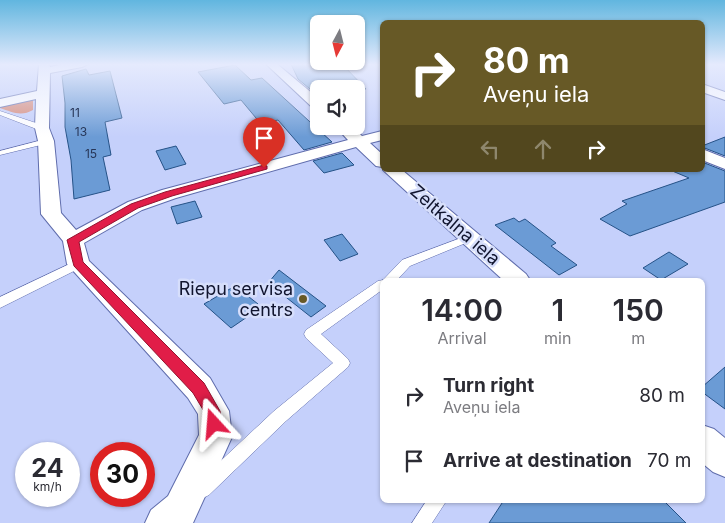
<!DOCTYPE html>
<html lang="en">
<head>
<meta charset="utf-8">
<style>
  :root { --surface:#fff; --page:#f2f2f3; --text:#2b2b33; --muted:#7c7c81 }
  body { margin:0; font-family:Inter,sans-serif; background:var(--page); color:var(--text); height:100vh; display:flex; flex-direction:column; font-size:19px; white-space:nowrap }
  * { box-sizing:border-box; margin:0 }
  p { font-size:16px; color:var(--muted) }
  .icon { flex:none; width:28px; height:28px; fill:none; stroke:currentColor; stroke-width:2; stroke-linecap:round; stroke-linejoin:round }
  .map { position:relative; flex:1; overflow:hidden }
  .side { position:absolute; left:380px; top:278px; width:325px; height:225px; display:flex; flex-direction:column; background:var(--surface); border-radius:8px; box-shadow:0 1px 4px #0004 }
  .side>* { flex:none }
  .hud { position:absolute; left:380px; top:20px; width:325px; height:152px; border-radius:8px; box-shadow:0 1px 4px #0004; background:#675926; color:#fff; overflow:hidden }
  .needle { width:32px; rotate:187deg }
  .controls { position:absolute; left:310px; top:15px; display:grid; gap:10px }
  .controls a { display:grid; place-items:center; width:55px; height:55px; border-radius:8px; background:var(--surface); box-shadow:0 1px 4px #0004; font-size:25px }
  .speed { position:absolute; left:15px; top:442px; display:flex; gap:10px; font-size:25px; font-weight:700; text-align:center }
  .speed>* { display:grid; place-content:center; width:65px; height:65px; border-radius:50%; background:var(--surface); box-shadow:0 1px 4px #0004; line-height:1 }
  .speed small { font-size:12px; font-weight:400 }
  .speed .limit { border:8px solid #d22; background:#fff; color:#111 }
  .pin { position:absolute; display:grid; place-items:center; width:42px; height:42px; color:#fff; margin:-51px -21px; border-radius:50% 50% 50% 0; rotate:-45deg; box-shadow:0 0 5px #0007 }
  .pin .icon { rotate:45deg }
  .me { position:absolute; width:55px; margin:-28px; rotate:341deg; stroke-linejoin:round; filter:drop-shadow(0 0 4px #0008) }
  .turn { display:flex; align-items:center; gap:18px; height:105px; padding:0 20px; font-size:22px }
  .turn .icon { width:65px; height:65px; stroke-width:2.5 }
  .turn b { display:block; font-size:35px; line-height:42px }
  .lanes { display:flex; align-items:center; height:48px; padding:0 20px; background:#0003; justify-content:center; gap:25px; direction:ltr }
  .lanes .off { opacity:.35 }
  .eta { display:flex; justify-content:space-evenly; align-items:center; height:85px; text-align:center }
  .eta b { font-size:30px; font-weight:600; line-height:35px }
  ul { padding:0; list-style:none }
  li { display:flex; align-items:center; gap:15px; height:65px; padding:0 20px }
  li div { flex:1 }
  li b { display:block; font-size:19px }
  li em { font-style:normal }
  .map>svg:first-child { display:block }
</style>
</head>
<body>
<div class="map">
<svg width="725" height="523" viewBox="0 0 725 523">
  <rect width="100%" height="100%" fill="#c5d0fb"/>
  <!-- green -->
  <path fill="#d88976" d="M33 99V110C21 117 12 112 0 108V105Z"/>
  <!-- building -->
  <g fill="#6b9bd5" stroke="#255287">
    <polygon points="291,64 342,64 366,89 310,89 298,79"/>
    <polygon points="235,65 251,80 262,78 332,142 304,150 278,120 261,124 241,100 224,104 198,72"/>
    <polygon points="86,69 89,75 110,71 122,118 105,122 111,155 103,157 110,190 74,199 71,160 65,127 65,103 62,76"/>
    <polygon points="725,137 725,156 702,147 702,146"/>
    <polygon points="176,146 186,164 165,170 156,151"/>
    <polygon points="342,153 354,165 324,173 313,161"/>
    <polygon points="702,162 725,171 725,202 630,236 600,219 627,204 622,201 689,178 670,170 702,170"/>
    <polygon points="195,201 202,217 177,224 171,207"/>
    <polygon points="514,218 519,222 525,219 556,243 551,246 577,265 559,275 495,225"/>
    <polygon points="342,234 358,254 340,261 324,240"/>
    <polygon points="669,252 688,264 661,280 643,268"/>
    <polygon points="279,270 326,306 311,317 268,283"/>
    <polygon points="235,286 258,304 247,312 250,315 231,328 204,304"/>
    <polygon points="725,367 725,409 702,392 702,387"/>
    <polygon points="504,500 663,500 686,523 489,523"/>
  </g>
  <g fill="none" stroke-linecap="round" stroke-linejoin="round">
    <!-- service casing -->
    <g stroke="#5f6cac" stroke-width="1">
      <g id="service">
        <polygon points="0,111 45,126 46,128 39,130 0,115"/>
        <polygon points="46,139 50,141 49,143 0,155 0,151"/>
        <polygon points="469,235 474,238 473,240 410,266 397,280 382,280 382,290 321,334 348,359 350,363 348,367 286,421 209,495 203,498 197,495 194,489 197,483 274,411 333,363 306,338 304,334 306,330 378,281 383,280 402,260"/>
        <polygon points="78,260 84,264 82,267 0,308 0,297"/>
        <polygon points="427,500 447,500 432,523 412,523"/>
      </g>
    </g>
    <!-- minor casing -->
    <g stroke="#5f6cac" stroke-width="2">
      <g id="minor">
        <polygon points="39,64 49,64 50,67 65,64 88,64 82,67 50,73 49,128 54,141 61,213 76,230 128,202 162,190 348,140 335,126 351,126 362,136 382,131 382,140 370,143 382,154 382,167 376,166 356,147 176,198 142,210 84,243 89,261 210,378 229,411 232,437 193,523 145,523 151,510 168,496 199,435 198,414 188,398 67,264 63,241 41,214 38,141 35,128 36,99 0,107 0,99 37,91"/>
        <polygon points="266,64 277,64 319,99 319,110 314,109"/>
        <polygon points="702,84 725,92 725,100 702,92"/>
        <polygon points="702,149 725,158 725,169 702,160"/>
        <polygon points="383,170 402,170 526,274 530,280 503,280"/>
        <polygon points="702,425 714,429 725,438 725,477 713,472 702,463"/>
      </g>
    </g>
    <!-- service -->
    <use href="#service" fill="#fff" fill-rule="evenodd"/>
    <!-- minor -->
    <use href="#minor" fill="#fff" fill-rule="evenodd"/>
  </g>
  <!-- sky -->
  <linearGradient id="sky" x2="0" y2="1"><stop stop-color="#61b6df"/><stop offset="0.47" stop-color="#e5eafd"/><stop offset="1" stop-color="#e5eafd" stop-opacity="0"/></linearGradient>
  <rect width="725" height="137" fill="url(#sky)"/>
  <!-- route -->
  <polygon fill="#e11d48" stroke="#92132f" points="264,165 267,166 267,169 172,196 138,208 79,242 83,262 204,383 220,411 222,424 220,430 214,432 209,430 205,413 193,393 74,266 67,240 131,204 165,192"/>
  <!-- markers -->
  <circle fill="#675926" stroke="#d6defb" stroke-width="2" cx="303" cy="299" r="5"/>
  <g text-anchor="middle" stroke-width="5" stroke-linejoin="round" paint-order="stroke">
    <!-- far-number labels -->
    <g font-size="12" fill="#273658">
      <text x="75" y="117">11</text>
      <text x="81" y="136">13</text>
      <text x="91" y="158">15</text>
    </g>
    <!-- street labels -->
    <g font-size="18" fill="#10142e" stroke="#d6defb">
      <text transform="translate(455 225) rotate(41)" y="6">Zeltkalna iela</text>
    </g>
    <!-- poi labels -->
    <g font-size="18" fill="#10142e" stroke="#d6defb" text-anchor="end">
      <text x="293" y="295">Riepu servisa<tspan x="293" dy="21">centrs</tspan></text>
    </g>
  </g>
</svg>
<div class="controls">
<a><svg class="needle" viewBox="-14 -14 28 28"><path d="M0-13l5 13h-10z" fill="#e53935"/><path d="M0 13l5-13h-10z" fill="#7c7c81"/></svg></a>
<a><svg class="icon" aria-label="sound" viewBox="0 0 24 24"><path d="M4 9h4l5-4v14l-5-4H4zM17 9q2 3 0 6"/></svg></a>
</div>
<div class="speed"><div>24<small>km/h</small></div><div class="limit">30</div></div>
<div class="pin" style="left:264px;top:168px;background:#d93025"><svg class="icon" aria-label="arrive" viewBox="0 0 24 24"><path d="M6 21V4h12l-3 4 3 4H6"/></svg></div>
<svg class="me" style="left:214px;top:424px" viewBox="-20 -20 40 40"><path d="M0-17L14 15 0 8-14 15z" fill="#e11d48" stroke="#fff" stroke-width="4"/></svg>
<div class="hud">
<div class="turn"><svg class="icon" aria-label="right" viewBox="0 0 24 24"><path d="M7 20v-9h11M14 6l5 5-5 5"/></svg><div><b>80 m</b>Aveņu iela</div></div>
<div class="lanes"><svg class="icon off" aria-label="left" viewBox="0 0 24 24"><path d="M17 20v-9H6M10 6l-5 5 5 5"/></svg><svg class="icon off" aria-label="ahead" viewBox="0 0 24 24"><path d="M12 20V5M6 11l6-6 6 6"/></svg><svg class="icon" aria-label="right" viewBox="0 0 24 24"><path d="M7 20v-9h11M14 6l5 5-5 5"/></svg></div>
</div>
<section class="side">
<div class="eta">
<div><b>14:00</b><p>Arrival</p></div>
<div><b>1</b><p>min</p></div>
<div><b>150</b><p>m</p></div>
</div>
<ul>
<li><svg class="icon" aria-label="right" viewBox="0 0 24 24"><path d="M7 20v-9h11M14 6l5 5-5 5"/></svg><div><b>Turn right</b><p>Aveņu iela</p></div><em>80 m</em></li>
<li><svg class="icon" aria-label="arrive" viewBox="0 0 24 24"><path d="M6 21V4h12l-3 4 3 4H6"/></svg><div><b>Arrive at destination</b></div><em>70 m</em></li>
</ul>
</section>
</div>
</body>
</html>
